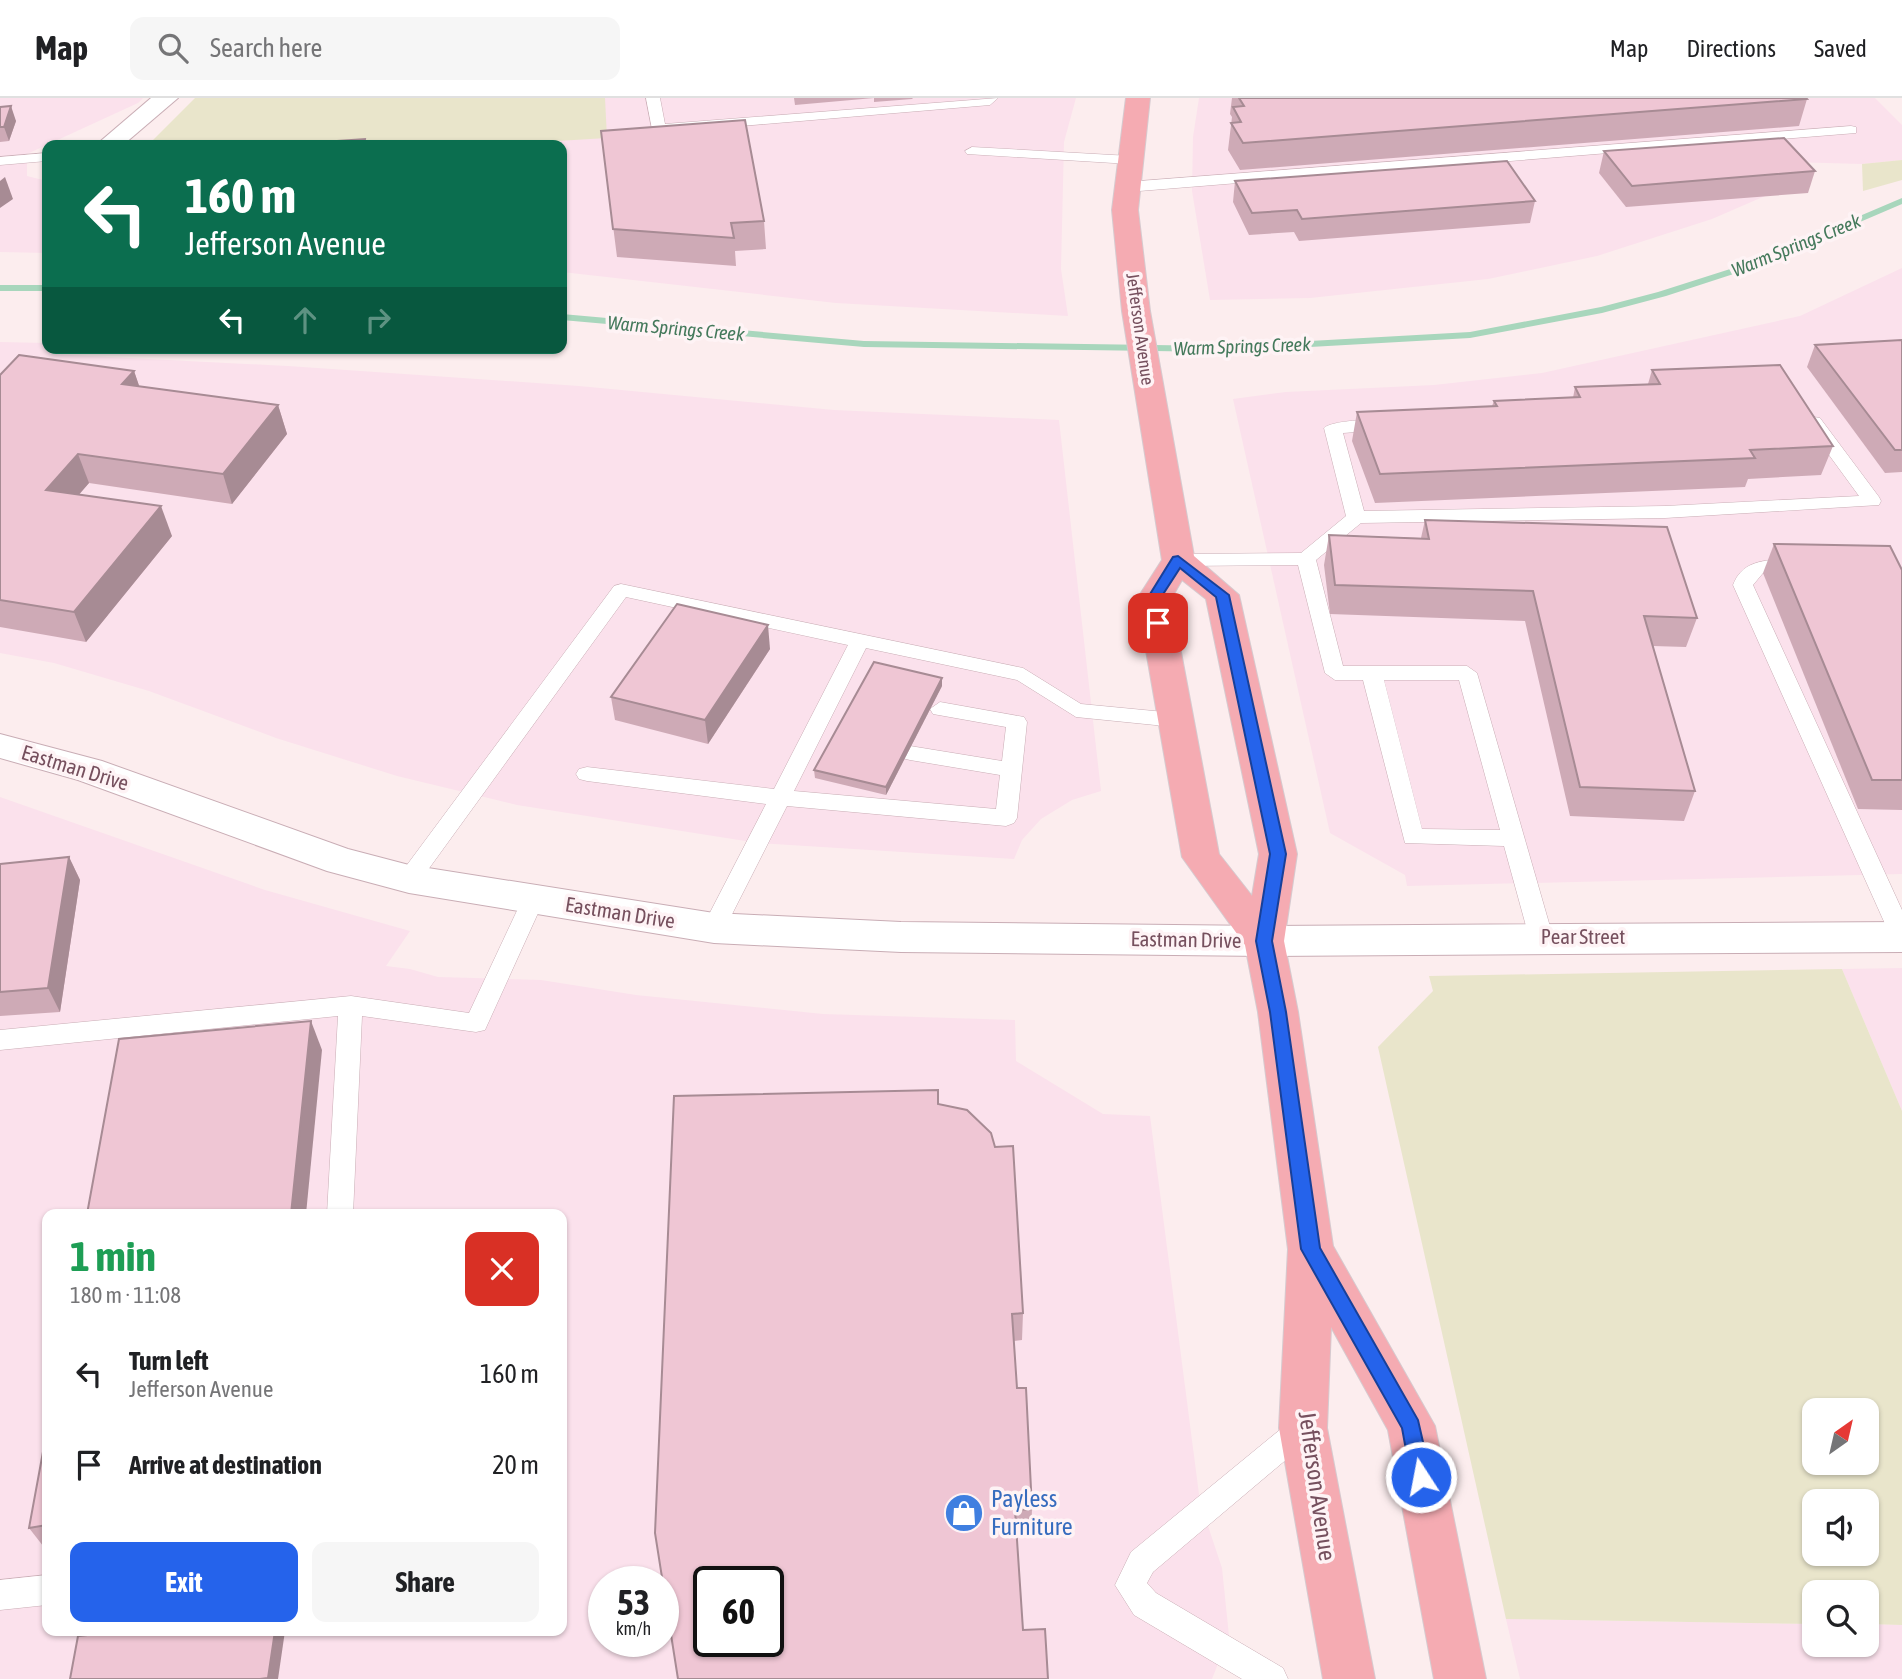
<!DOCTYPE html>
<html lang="en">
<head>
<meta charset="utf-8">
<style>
  :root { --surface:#fff; --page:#f6f6f6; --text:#202124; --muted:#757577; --line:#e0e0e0; --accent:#2563eb }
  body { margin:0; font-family:"Asap Condensed",sans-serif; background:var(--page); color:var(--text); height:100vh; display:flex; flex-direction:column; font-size:26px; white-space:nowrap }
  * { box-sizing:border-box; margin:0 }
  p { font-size:23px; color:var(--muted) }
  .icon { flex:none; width:38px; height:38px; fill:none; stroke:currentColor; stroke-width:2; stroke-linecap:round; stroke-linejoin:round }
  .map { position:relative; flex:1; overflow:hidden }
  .side { position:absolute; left:42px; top:1111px; width:525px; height:427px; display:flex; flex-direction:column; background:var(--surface); border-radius:14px; box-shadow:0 2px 5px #0004 }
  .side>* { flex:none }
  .banner { position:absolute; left:42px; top:42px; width:525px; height:214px; border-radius:14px; box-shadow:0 2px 5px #0004; background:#0b6e4f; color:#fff; overflow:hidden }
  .needle { width:46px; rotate:34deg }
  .fabs { position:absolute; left:1802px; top:1300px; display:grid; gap:14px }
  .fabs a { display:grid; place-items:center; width:77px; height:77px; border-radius:14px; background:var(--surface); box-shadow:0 2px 5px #0004; font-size:35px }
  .speed { position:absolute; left:588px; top:1468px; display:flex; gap:14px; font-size:35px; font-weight:700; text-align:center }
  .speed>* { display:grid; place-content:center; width:91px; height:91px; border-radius:50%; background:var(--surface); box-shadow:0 2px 5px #0004; line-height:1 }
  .speed small { font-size:18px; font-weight:400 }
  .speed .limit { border:4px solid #111; border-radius:10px; background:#fff; color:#111 }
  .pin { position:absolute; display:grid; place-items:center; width:60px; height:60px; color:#fff; margin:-30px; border-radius:14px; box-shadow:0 4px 10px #0006 }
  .me { position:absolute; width:77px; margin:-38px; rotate:349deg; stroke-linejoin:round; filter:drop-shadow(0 0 5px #0008) }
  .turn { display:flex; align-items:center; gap:24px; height:147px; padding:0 28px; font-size:32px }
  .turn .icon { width:91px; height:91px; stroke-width:2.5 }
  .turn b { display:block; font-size:49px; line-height:60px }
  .lanes { display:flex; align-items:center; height:66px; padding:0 28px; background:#0003; justify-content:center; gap:35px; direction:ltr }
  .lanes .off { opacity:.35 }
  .round { display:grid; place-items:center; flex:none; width:74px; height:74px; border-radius:14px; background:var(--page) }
  .headline { display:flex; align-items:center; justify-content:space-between; height:119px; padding:0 28px }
  h1 { font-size:42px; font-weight:700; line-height:52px; color:#1e9e55 }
  .action { display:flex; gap:14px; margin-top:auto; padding:14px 28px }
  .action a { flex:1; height:80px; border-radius:14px; background:var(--accent); color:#fff; font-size:28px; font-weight:700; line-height:80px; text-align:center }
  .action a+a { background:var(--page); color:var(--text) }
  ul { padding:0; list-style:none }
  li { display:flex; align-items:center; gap:21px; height:91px; padding:0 28px }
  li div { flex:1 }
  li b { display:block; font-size:26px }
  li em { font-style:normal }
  header { display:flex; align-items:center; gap:42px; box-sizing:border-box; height:98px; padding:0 35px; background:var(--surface); border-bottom:2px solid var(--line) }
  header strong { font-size:33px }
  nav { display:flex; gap:38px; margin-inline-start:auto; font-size:24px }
  .search { width:490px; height:63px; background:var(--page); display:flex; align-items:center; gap:18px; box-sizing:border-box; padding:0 24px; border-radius:14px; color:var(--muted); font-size:26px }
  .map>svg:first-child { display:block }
</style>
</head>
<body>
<header>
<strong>Map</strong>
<div class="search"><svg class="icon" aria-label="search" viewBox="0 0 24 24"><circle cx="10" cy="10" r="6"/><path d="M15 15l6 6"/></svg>Search here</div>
<nav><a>Map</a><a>Directions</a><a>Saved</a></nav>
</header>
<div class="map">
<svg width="1902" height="1581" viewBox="0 0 1902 1581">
  <rect width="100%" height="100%" fill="#fcedee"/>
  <!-- commercial -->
  <g fill="#fbe1ec" fill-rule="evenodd">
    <polygon points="0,0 143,0 138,5 27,56 27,78 47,83 47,155 0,154"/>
    <polygon points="605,0 1076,0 1064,44 1061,171 1068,218 836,205 562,174 562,47 483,47"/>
    <polygon points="1199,0 1875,0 1902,27 1902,62 1862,66 1790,64 1804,81 1712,121 1597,158 1488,181 1310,200 1210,202 1192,93 1193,39"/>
    <polygon points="1902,170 1902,776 1407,788 1405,777 1330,735 1233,301 1286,294 1434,287 1542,275 1800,218"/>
    <polygon points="0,244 47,245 47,250 55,250 51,256 288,268 579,288 834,312 1059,322 1101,693 1072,702 1041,721 1022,742 1014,761 758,745 517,707 397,678 276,640 149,593 54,565 0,555"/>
    <path d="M0 699 265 792 410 833 386 868 410 871 438 879 541 882 636 897 823 916 1015 922 1016 963 1103 1016 1150 1018 1200 1404 1222 1470 1229 1538 1212 1581H0ZM47 1116H562V1533H47ZM604 1484H663V1544H604ZM709 1484H768V1544H709Z"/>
    <polygon points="1902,870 1902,1013 1842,871"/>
    <polygon points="1506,1521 1815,1526 1815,1547 1867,1547 1867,1526 1902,1527 1902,1581 1520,1581"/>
  </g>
  <!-- green -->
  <g fill="#e9e5cb" fill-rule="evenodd">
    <polygon points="195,0 605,0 607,40 492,47 148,47"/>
    <polygon points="1902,62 1902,82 1863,93 1862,66"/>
    <path d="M1842 871 1902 1013V1527L1867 1526V1494H1815V1526L1506 1521 1378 949 1433 893 1429 878ZM1815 1312H1867V1365H1815ZM1815 1404H1867V1456H1815Z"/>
  </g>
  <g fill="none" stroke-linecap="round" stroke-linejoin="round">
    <!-- stream -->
    <g fill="#a8d6bc" fill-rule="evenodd">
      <polygon points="1902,100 1902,106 1755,169 1666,198 1602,215 1470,240 1222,254 864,249 562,222 562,216 864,243 1222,248 1470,234 1601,209 1658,194 1749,165"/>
      <rect x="0" y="187" width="47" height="6"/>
    </g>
    <!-- lane casing -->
    <g stroke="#c9adb5" stroke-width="1">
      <g id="lane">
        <polygon points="646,0 660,0 665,26 998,0 990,7 659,35 652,31"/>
        <polygon points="1851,28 1856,29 1856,35 1127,94 1119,89 1127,84"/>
        <polygon points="972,49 1130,58 1137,62 1130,66 967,56 965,53"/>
        <polygon points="47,55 47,63 0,67 0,59"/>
        <path d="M1814 319 1820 320 1879 399 1881 403 1879 407 1665 420 1361 425 1316 462 1343 568H1467L1477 575 1553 839 1549 845 1541 848 1533 845 1529 839 1504 748 1405 745 1363 582H1335L1325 575 1298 467 1178 468 1168 462 1178 456 1301 455 1346 418 1324 330C1332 322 1384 319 1392 327L1383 332 1343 335 1364 413 1665 408 1859 398 1805 324ZM1384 582H1459L1500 732 1422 731Z"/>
        <path d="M1794 461 1804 467 1801 471 1763 475 1753 487 1902 812V846L1894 843 1890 837 1733 487C1743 460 1770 462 1794 461Z"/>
        <polygon points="621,486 1023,570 1081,606 1175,615 1185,622 1175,629 1076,619 1017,582 866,550 794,693 996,711 1000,677 910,662 902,660 899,655 902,650 910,648 1002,663 1006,629 933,616 930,611 940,604 1024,619 1027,624 1017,720 1014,725 1006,728 787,708 722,836 714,839 706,836 702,830 766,706 587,683 579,681 576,676 579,671 587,669 774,691 848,547 626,499 417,787 401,787 398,781 401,775 614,488"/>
        <polygon points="533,794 541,796 544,802 485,932 476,934 362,918 353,1116 327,1116 338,918 0,952 0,932 351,898 469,915 522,802 525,796"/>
        <polygon points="1303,1317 1313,1321 1317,1330 1313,1339 1153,1474 1147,1485 1156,1495 1283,1570 1288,1581 1242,1581 1134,1517 1115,1487 1131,1454 1293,1321"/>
        <polygon points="47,1477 47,1507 0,1512 0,1482"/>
      </g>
    </g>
    <!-- street casing -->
    <g stroke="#c9adb5" stroke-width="2">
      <g id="street">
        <polygon points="151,0 178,0 123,47 96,47"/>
        <polygon points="0,636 102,663 348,751 409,767 714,815 901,824 1264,828 1902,824 1902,854 1264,858 901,854 714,845 409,795 327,773 78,682 0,660"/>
      </g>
    </g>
    <!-- primary casing -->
    <g stroke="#d6cacf" stroke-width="2">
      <path id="primary" d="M1126 0H1150L1138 112 1150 213 1194 458 1239 497 1297 756 1284 843 1298 914 1333 1148 1435 1328 1486 1581H1434L1388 1332 1331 1229 1327 1330 1375 1581H1323L1279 1330 1288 1151 1258 914 1245 847 1182 759 1137 501 1162 462 1122 213 1112 112ZM1182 482 1206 501 1259 756 1252 798 1219 756 1171 501Z"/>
    </g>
    <!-- lane -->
    <use href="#lane" fill="#fff" fill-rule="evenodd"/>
    <!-- street -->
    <use href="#street" fill="#fff" fill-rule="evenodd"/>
    <!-- primary -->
    <use href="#primary" fill="#f5abb2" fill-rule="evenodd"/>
  </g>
  <!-- wall -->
  <g fill="#ceaab6">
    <polygon points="794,0 913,0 912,1 874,4 874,0 795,7"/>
    <polygon points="1232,0 1806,0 1807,1 1799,28 1240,72 1228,52 1232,19 1230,16"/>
    <polygon points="0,9 16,23 9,43 0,44"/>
    <polygon points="601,33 764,123 766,151 735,153 736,168 617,159"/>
    <polygon points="1604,53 1815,73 1808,95 1626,109 1599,75"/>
    <polygon points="1235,83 1535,103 1530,125 1299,143 1294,134 1249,137 1233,104"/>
    <polygon points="1902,242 1902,374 1885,375 1807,269 1815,247"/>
    <polygon points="1652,272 1833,348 1821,377 1748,381 1745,389 1375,405 1352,343 1357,314 1492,308 1494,303 1573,300 1575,289 1648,286"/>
    <polygon points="134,273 139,288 278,307 287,336 232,406 89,385 79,396 172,438 86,544 0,529 0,277"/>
    <polygon points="1425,422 1697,520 1686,549 1653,548 1695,693 1684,723 1570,718 1525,523 1330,516 1324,467 1329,437 1421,440"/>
    <polygon points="1774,446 1902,472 1902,712 1858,711 1763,475"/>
    <polygon points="770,551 708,646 615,622 611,599"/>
    <polygon points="942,588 886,697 815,680 814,672"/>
    <polygon points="69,759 80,782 60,914 0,918 0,766"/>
    <polygon points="938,1006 1023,1215 1022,1242 1014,1243 1017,1290 1032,1411 1031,1437 1016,1437 678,1581"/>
    <polygon points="47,1332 47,1453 29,1430"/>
  </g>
  <!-- shaded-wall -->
  <g fill="#a78b94">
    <polygon points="11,8 16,23 9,43 4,29"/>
    <polygon points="5,79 13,101 0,110 0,83"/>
    <polygon points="134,273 144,302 122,286"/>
    <polygon points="278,307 287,336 232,406 223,376"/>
    <polygon points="78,356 89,385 58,421 46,392"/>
    <polygon points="161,408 172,438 86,544 74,514"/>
    <polygon points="768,527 770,551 708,646 705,622"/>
    <polygon points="942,580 942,588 886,697 886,689"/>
    <polygon points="69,759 80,782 60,914 48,890"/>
    <polygon points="311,923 322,952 306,1116 291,1116"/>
    <polygon points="275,1533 285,1533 278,1581 268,1581"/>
  </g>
  <!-- building -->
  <g fill="#efc6d4" stroke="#a78b94" stroke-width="2" fill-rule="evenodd">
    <polygon points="1239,0 1806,0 1807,1 1243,45 1231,25 1241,24 1233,9 1244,8"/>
    <polygon points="11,8 4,29 0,29 0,9"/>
    <polygon points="745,22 764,123 731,125 734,140 613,131 601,33"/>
    <polygon points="1784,40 1815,73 1632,88 1604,53"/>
    <polygon points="365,41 364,47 294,47 294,46"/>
    <polygon points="1507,63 1535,103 1302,121 1297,112 1252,115 1235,83"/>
    <polygon points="1902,242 1902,352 1895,352 1815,247"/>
    <polygon points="19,257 134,273 122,286 278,307 223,376 78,356 46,392 161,408 74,514 0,502 0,277"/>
    <polygon points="1780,267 1833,348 1750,352 1755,360 1380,376 1357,314 1497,308 1494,303 1580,299 1575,289 1660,286 1652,272"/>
    <polygon points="1425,422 1667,429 1697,520 1644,518 1695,693 1580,689 1533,493 1335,487 1329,437 1429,441"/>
    <polygon points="1774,446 1890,448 1902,472 1902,682 1872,682"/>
    <polygon points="677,506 768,527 705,622 611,599"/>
    <polygon points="874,564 942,580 886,689 814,672"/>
    <polygon points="69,759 48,890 0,894 0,766"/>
    <polygon points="311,923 291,1116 87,1116 119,941"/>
    <path d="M938 992V1006L967 1012 991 1035 995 1049 1013 1048 1023 1215 1012 1216 1017 1290H1026L1032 1411 1015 1412 1023 1532 1045 1531 1048 1581H678L655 1435 674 998ZM709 1484H768V1544H709Z"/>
    <polygon points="47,1332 47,1427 29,1430"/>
    <polygon points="126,1533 275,1533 268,1580 260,1581 70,1581 78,1538"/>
  </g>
  <!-- route -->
  <polygon fill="#2563eb" stroke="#184099" stroke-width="2" points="1178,458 1229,497 1286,756 1272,843 1286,914 1320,1150 1418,1322 1431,1379 1428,1386 1421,1388 1414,1386 1411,1379 1402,1330 1301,1151 1270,914 1256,843 1270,756 1216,499 1180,470 1160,501 1165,525 1158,530 1151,525 1147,501 1173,459"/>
  <!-- icons -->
  <defs>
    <g id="shop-disc" transform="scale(2.0125)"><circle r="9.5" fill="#3f7fe0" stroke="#fef3f5"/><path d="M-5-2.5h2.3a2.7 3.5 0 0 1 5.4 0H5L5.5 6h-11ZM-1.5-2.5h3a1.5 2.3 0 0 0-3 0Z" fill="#fff"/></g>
  </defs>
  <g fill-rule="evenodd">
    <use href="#shop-disc" x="964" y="1415"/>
  </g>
  <g text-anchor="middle" stroke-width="7" stroke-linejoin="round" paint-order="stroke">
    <!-- far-street labels -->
    <g font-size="18" fill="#76505e" stroke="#fef3f5">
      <text transform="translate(1140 231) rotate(82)" y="6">Jefferson Avenue</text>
    </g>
    <!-- far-water labels -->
    <g font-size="19" font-style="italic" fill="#44795b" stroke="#fef3f5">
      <text transform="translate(1796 147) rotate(-22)" y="7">Warm Springs Creek</text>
      <text transform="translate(676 230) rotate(5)" y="7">Warm Springs Creek</text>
      <text transform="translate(1242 248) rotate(-2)" y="7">Warm Springs Creek</text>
    </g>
    <!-- street labels -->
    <g font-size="21" fill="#76505e" stroke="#fef3f5">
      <text transform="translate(75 670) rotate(17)" y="7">Eastman Drive</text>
      <text transform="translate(620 815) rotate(9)" y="7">Eastman Drive</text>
      <text x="1583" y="846">Pear Street</text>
      <text transform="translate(1186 842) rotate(1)" y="7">Eastman Drive</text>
    </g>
    <!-- near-street labels -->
    <g font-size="24" fill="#76505e" stroke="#fef3f5">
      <text transform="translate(1317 1388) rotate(82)" y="8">Jefferson Avenue</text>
    </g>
    <!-- near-shop labels -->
    <g font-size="24" fill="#366cbe" stroke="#fef3f5" text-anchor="start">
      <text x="991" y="1409">Payless<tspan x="991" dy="28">Furniture</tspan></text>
    </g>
  </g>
</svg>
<div class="fabs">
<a><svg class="needle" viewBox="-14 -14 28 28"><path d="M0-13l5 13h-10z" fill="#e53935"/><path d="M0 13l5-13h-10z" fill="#757577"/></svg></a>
<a><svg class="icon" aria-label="sound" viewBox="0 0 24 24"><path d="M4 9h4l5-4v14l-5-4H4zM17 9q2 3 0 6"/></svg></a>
<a><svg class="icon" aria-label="search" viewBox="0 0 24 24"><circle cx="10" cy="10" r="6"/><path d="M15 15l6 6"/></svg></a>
</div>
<div class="speed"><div>53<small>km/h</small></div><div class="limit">60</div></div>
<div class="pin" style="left:1158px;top:525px;background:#d93025"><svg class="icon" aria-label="arrive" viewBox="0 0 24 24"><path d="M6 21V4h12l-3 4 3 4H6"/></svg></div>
<svg class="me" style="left:1421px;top:1379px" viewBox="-20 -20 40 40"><circle r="17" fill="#2563eb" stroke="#fff" stroke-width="3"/><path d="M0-11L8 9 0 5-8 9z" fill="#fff"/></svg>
<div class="banner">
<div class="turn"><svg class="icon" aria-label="left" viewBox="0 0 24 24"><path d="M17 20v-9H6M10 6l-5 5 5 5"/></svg><div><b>160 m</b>Jefferson Avenue</div></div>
<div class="lanes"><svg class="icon" aria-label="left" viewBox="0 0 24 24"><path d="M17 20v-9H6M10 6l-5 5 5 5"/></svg><svg class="icon off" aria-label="ahead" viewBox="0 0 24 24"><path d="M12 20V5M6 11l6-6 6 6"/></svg><svg class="icon off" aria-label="right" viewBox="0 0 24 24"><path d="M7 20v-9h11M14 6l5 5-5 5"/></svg></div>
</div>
<section class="side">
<div class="headline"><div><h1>1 min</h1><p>180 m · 11:08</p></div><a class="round" style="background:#d93025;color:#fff"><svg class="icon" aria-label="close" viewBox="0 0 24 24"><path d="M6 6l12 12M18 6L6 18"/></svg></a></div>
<ul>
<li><svg class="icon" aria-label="left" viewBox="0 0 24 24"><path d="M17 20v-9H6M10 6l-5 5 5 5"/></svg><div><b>Turn left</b><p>Jefferson Avenue</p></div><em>160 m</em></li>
<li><svg class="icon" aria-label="arrive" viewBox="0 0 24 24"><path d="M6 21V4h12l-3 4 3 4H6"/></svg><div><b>Arrive at destination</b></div><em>20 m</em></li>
</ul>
<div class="action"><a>Exit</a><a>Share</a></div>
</section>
</div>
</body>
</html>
